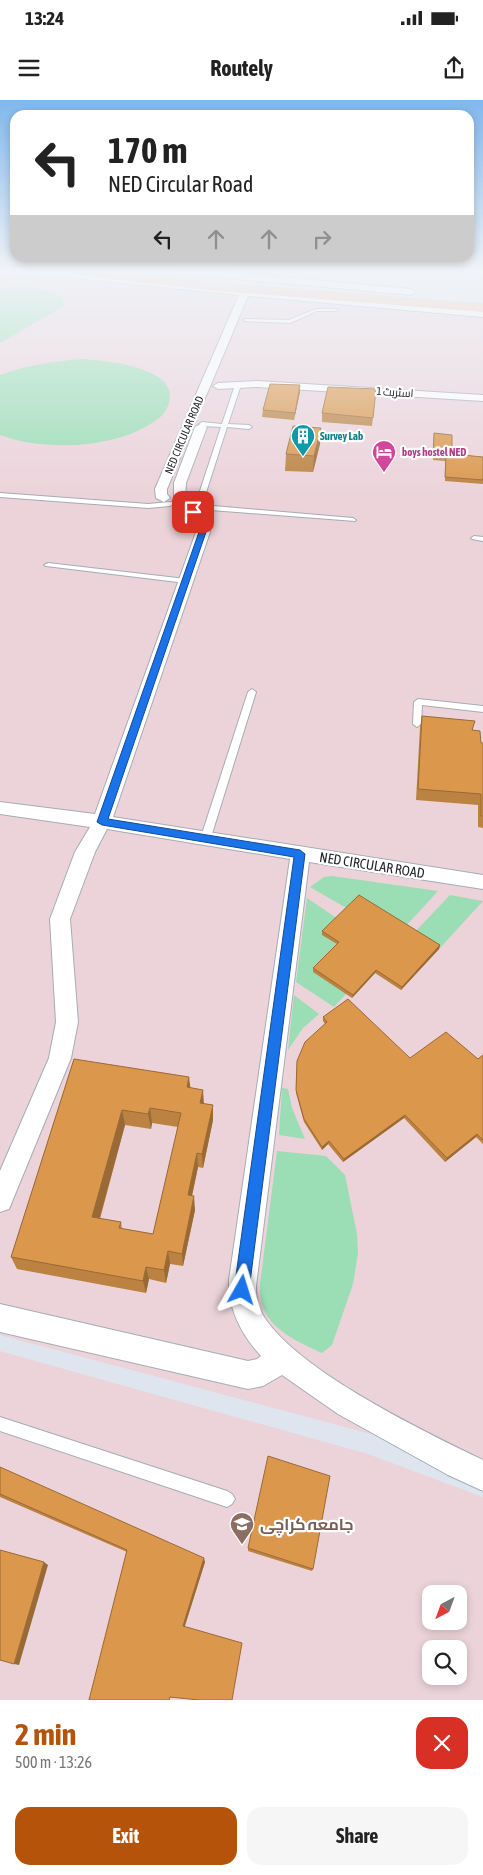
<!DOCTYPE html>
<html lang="en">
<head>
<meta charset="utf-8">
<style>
  :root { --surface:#fff; --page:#f6f6f6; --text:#222; --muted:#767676; --accent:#b45309 }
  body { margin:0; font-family:"Asap Condensed",Cairo,sans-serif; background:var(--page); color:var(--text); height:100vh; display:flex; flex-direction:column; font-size:19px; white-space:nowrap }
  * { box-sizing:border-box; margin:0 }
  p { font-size:16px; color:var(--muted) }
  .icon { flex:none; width:28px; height:28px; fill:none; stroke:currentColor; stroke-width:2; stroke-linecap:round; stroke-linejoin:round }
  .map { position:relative; height:1600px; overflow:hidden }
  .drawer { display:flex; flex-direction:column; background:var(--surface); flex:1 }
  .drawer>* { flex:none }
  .top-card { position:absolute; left:10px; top:10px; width:464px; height:152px; border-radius:15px; box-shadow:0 2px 8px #0003; background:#fff; color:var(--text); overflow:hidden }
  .needle { width:32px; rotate:221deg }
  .fabs { position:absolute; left:422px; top:1485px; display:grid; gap:10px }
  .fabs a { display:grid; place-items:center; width:45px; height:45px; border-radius:10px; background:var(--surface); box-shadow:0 2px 8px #0003; font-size:25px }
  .pin { position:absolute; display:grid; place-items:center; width:42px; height:42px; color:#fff; margin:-21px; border-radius:10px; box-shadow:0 2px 8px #0006 }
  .me { position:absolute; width:55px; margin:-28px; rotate:6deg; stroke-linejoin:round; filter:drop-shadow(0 0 4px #0008) }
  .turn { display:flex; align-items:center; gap:18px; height:105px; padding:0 15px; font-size:22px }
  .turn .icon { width:65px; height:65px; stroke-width:2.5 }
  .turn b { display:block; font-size:35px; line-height:42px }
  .lanes { display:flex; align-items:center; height:48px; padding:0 15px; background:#0003; justify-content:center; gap:25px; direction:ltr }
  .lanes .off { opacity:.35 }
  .round { display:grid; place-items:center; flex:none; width:52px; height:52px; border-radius:15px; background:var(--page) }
  .headline { display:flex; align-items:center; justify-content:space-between; height:85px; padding:0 15px }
  h1 { font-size:30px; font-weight:700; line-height:38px; color:var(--accent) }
  .button { display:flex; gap:10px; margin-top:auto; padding:10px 15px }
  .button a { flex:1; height:58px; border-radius:15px; background:var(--accent); color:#fff; font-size:20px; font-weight:700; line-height:58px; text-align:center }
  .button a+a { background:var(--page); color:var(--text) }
  .status { display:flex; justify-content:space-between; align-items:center; height:35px; padding:0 25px; background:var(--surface); direction:ltr }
  .status svg { height:14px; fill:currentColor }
  header { display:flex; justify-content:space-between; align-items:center; height:65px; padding:0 15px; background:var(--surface); font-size:22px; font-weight:700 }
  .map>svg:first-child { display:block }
</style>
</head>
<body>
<div class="status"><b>13:24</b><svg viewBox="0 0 49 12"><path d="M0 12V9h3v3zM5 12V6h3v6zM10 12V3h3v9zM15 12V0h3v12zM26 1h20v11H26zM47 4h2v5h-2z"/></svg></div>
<header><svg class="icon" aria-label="menu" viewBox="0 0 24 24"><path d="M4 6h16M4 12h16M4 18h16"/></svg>Routely<svg class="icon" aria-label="share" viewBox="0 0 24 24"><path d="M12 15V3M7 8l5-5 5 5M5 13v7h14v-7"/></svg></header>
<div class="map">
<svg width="483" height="1600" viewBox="0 0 483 1600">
  <rect width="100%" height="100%" fill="#dee5ee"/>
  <!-- education -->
  <g fill="#ecd3da" fill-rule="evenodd">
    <polygon points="9,171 265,200 483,218 483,1364 0,1235 0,175"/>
    <path d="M0 1251 368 1354 483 1397V1600H0ZM431 1494H459V1521H431ZM431 1549H459V1576H431Z"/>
  </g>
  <!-- green -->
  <g fill="#9bddb4">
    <path d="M15 187C33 187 47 188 63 197L64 206 0 243V189Z"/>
    <path d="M84 259C105 261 169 266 170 295 170 304 166 313 159 318 120 349 45 352 0 335V275C28 265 54 261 84 259Z"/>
    <polygon points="332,776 438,791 404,828 348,809 310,787 324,777"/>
    <polygon points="450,795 483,801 439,849 413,834"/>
    <polygon points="307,798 338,819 339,846 346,894 334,907 296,882"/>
    <polygon points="294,895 319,914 303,928 288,950"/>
    <polygon points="282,988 288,989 292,1008 305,1039 279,1035"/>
    <path d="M277 1051 326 1056 345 1075 357 1134 358 1153 353 1184 332 1245 322 1253C299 1242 270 1231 262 1204 260 1198 260 1190 260 1184Z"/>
  </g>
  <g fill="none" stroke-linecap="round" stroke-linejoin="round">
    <!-- service casing -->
    <g stroke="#a5acb4" stroke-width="2">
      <g id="service">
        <polygon points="316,209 336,209 338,210 336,211 317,211 290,223 245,221 243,220 245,219 289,220"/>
        <polygon points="238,283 241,285 228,324 249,325 252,327 249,329 227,327 202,405 353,418 356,420 355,421 198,409 187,411 187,409 195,406 221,327 202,326 199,324 202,322 222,324 235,285"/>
        <polygon points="0,393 148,404 170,402 173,404 170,406 148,408 0,397"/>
        <polygon points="474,436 483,437 483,441 472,439 471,438"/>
        <polygon points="48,463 186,479 190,481 186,483 46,466 44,465"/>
        <polygon points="252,589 256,592 211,737 209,739 203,739 201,737 248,592"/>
        <polygon points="418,599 483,606 483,612 422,605 421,624 417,627 413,624 414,602"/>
        <polygon points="0,1317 227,1391 232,1394 235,1399 232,1404 227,1407 0,1331"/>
      </g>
    </g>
    <!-- minor casing -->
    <g stroke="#a5acb4" stroke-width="2">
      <g id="minor">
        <polygon points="33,171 64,171 241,190 246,186 249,187 250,191 483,211 483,217 248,196 167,389 167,394 170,398 164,402 156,398 155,389 239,195 37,174"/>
        <polygon points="178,171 213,171 411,189 416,192 411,195 182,174"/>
        <polygon points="467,171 483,171 483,176 468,173"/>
        <polygon points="257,281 483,295 483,301 257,287 218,289 213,286 218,283"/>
        <path d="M201 324 207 327 186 383 185 398 183 401 207 417 210 432 113 717 483 775V789L309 762 256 1186C256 1192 256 1199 258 1205 280 1263 427 1333 483 1360V1391L448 1375 338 1314 282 1275 263 1286 248 1289 0 1232V1204L248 1261 257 1259 261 1256C242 1235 228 1210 229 1180L290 759 107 729 95 752 70 819 78 922 71 958 9 1109 0 1112V1071L49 958 56 922 50 819 75 752 90 727 0 714V702L95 714 196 432 195 421 170 403 174 400V383L195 327Z"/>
      </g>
    </g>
    <!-- primary casing -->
    <g stroke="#c1c2c3" stroke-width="1">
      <polygon id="primary" points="70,171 110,171 206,182 483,204 483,212 206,190 76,175"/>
    </g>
    <!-- service -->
    <use href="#service" fill="#fff" fill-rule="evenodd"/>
    <!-- minor -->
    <use href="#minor" fill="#fff" fill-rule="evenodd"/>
    <!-- primary -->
    <use href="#primary" fill="#f8bda6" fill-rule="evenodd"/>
  </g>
  <!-- wall -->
  <g fill="#bc8241" fill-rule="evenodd">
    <polygon points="376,289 372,326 322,322 322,313"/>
    <polygon points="300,292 294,320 262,317 263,310"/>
    <polygon points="321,328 320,344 313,372 285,371 286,354"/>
    <polygon points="434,336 452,354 483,357 483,384 445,381 445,361 433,360"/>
    <polygon points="422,616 473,630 481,643 483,643 483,728 478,727 478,705 416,700 420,627"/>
    <polygon points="322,831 440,845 439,849 401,890 375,873 352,898 313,872 313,868 337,844 322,835"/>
    <polygon points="323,917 410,958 478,959 483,955 483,1044 476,1037 445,1062 404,1018 343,1062 328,1044 322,1050 304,1022 296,993 297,961 325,924 323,921"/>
    <path d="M74 959 190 988 204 1004 213 1005V1020L203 1068 198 1067 192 1096 195 1110 183 1166 170 1164 166 1183 149 1179 146 1193 17 1169 11 1157ZM152 1023 178 1027 153 1134 122 1129 121 1122 100 1119 125 1025 151 1029Z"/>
    <polygon points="0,1367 205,1462 185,1526 172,1597 127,1452 0,1397"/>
    <polygon points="248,1448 313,1469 312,1471 248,1451"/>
  </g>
  <!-- shaded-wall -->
  <g fill="#996a35">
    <polygon points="300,285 300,292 294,320 295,313"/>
    <polygon points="321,328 320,344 313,372 314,356"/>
    <polygon points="440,845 439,849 401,890 402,887"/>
    <polygon points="376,870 375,873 352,898 353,895"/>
    <polygon points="189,977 191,992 187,987"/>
    <polygon points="203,990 204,1005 200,1003"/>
    <polygon points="213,1005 213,1020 203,1068 202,1054"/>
    <polygon points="150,1008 152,1023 151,1029 148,1014"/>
    <polygon points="122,1010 125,1025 96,1131 92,1117"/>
    <polygon points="405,1015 404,1018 343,1062 344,1059"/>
    <polygon points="477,1034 476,1037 445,1062 447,1058"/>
    <polygon points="329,1041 328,1044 322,1050 322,1047"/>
    <polygon points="197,1053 198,1067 189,1109 188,1095"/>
    <polygon points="194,1096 195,1110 183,1166 182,1154"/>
    <polygon points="168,1151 170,1164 166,1183 164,1170"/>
    <polygon points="146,1167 149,1179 146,1193 143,1181"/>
    <polygon points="204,1458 205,1462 184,1528 183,1526"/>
    <polygon points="44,1462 48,1465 19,1565 14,1564"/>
  </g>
  <!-- building -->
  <g fill="#db974c" stroke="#996a35" fill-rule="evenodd">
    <polygon points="270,284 300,285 295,313 263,310"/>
    <polygon points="328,287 376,289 373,318 322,313"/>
    <polygon points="293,326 321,328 314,356 286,354"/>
    <polygon points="434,333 452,335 452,354 483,357 483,380 445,377 446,357 433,357"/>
    <polygon points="422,616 475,621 472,630 480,631 481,643 483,643 483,716 481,716 481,694 418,689"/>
    <polygon points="359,795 440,845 402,887 376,870 353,895 313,868 339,842 322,831"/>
    <polygon points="348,899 410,958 446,932 478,959 483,955 483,1040 477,1034 447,1058 405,1015 344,1059 329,1041 322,1047 304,1019 296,990 297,961 305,942 327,922 323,917"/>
    <path d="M74 959 189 977 187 987 203 990 200 1003 213 1005 202 1054 197 1053 188 1095 194 1096 182 1154 168 1151 164 1170 146 1167 143 1181 11 1157ZM150 1008 181 1013 153 1134 119 1128 121 1122 92 1117 122 1010 148 1014Z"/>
    <polygon points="268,1356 330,1376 313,1469 248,1448"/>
    <polygon points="0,1367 204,1458 183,1526 242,1543 232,1600 199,1600 170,1597 169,1600 89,1600 127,1450 0,1394"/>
    <polygon points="0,1450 44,1462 14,1564 0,1560"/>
  </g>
  <!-- sky -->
  <linearGradient id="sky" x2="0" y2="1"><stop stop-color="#81b7ed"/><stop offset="0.43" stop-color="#f0f3f7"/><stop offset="1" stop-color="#f0f3f7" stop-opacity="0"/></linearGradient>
  <rect width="483" height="395" fill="url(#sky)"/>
  <!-- route -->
  <polygon fill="#1a73e8" stroke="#114b97" points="193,410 206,420 206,432 108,719 300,750 305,754 249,1190 247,1196 242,1198 236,1196 234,1190 294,757 102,725 97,722 199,432 198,421 189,412"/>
  <!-- icons -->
  <defs>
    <g id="building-pin" transform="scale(1.25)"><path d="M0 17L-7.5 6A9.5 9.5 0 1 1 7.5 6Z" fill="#0f9aa8" stroke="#fff"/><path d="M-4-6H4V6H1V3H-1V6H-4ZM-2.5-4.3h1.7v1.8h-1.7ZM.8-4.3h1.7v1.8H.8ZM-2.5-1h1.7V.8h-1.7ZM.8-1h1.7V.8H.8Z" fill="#fff"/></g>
    <g id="hotel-pin" transform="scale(1.25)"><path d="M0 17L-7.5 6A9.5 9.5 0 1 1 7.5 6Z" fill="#d1479c" stroke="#fff"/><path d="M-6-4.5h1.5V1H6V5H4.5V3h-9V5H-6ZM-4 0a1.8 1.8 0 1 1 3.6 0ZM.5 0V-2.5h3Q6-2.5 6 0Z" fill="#fff"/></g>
    <g id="university-pin" transform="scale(1.25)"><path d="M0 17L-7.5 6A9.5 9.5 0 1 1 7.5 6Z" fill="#8d6e63" stroke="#fff"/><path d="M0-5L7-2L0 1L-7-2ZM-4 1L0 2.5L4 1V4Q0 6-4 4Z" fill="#fff"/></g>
  </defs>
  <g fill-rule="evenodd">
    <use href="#building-pin" x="303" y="336"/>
    <use href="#hotel-pin" x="384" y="352"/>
    <use href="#university-pin" x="242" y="1424"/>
  </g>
  <g text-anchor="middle" stroke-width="4.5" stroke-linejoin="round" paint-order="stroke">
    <!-- far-street labels -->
    <g font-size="11" fill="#232529" stroke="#fff">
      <text transform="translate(395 292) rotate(4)" y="4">اسٹریٹ 1</text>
      <text transform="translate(184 335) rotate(-67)" y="4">NED CIRCULAR ROAD</text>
    </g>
    <!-- far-culture labels -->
    <g font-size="11" font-weight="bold" fill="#0d838f" stroke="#fff" text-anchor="start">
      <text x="320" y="340">Survey Lab</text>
    </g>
    <!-- far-hotel labels -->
    <g font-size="11" font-weight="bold" fill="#b23c85" stroke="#fff" text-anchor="start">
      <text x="402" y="356">boys hostel NED</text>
    </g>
    <!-- street labels -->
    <g font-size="14" fill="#232529" stroke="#fff">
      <text transform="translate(372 765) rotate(9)" y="5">NED CIRCULAR ROAD</text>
    </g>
    <!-- near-education labels -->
    <g font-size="16" font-weight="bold" fill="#785e54" stroke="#fff" text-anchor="start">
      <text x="260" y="1430">جامعہ کراچی</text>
    </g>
  </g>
</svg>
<div class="fabs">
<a><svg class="needle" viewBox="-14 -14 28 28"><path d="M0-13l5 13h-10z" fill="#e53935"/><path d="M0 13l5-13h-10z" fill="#767676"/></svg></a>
<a><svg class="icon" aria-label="search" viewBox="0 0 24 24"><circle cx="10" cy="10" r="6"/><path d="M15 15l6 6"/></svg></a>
</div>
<div class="pin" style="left:193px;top:412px;background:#d93025"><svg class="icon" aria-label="arrive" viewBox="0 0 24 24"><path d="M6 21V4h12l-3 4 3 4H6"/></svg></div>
<svg class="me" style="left:242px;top:1190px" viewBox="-20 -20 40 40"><path d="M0-17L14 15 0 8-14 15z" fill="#1a73e8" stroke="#fff" stroke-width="4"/></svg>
<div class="top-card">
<div class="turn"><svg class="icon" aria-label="left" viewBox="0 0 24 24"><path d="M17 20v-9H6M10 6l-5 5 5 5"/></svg><div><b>170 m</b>NED Circular Road</div></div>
<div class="lanes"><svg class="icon" aria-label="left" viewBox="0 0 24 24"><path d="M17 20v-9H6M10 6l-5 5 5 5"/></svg><svg class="icon off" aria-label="ahead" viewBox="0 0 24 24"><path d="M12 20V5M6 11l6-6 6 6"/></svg><svg class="icon off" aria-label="ahead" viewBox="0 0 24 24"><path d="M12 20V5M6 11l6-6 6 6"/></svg><svg class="icon off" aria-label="right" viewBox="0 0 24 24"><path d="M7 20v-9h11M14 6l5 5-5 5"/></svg></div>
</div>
</div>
<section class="drawer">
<div class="headline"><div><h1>2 min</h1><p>500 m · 13:26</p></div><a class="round" style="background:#d93025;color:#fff"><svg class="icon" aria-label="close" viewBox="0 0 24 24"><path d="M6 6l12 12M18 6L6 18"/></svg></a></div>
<div class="button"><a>Exit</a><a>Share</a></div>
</section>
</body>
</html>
